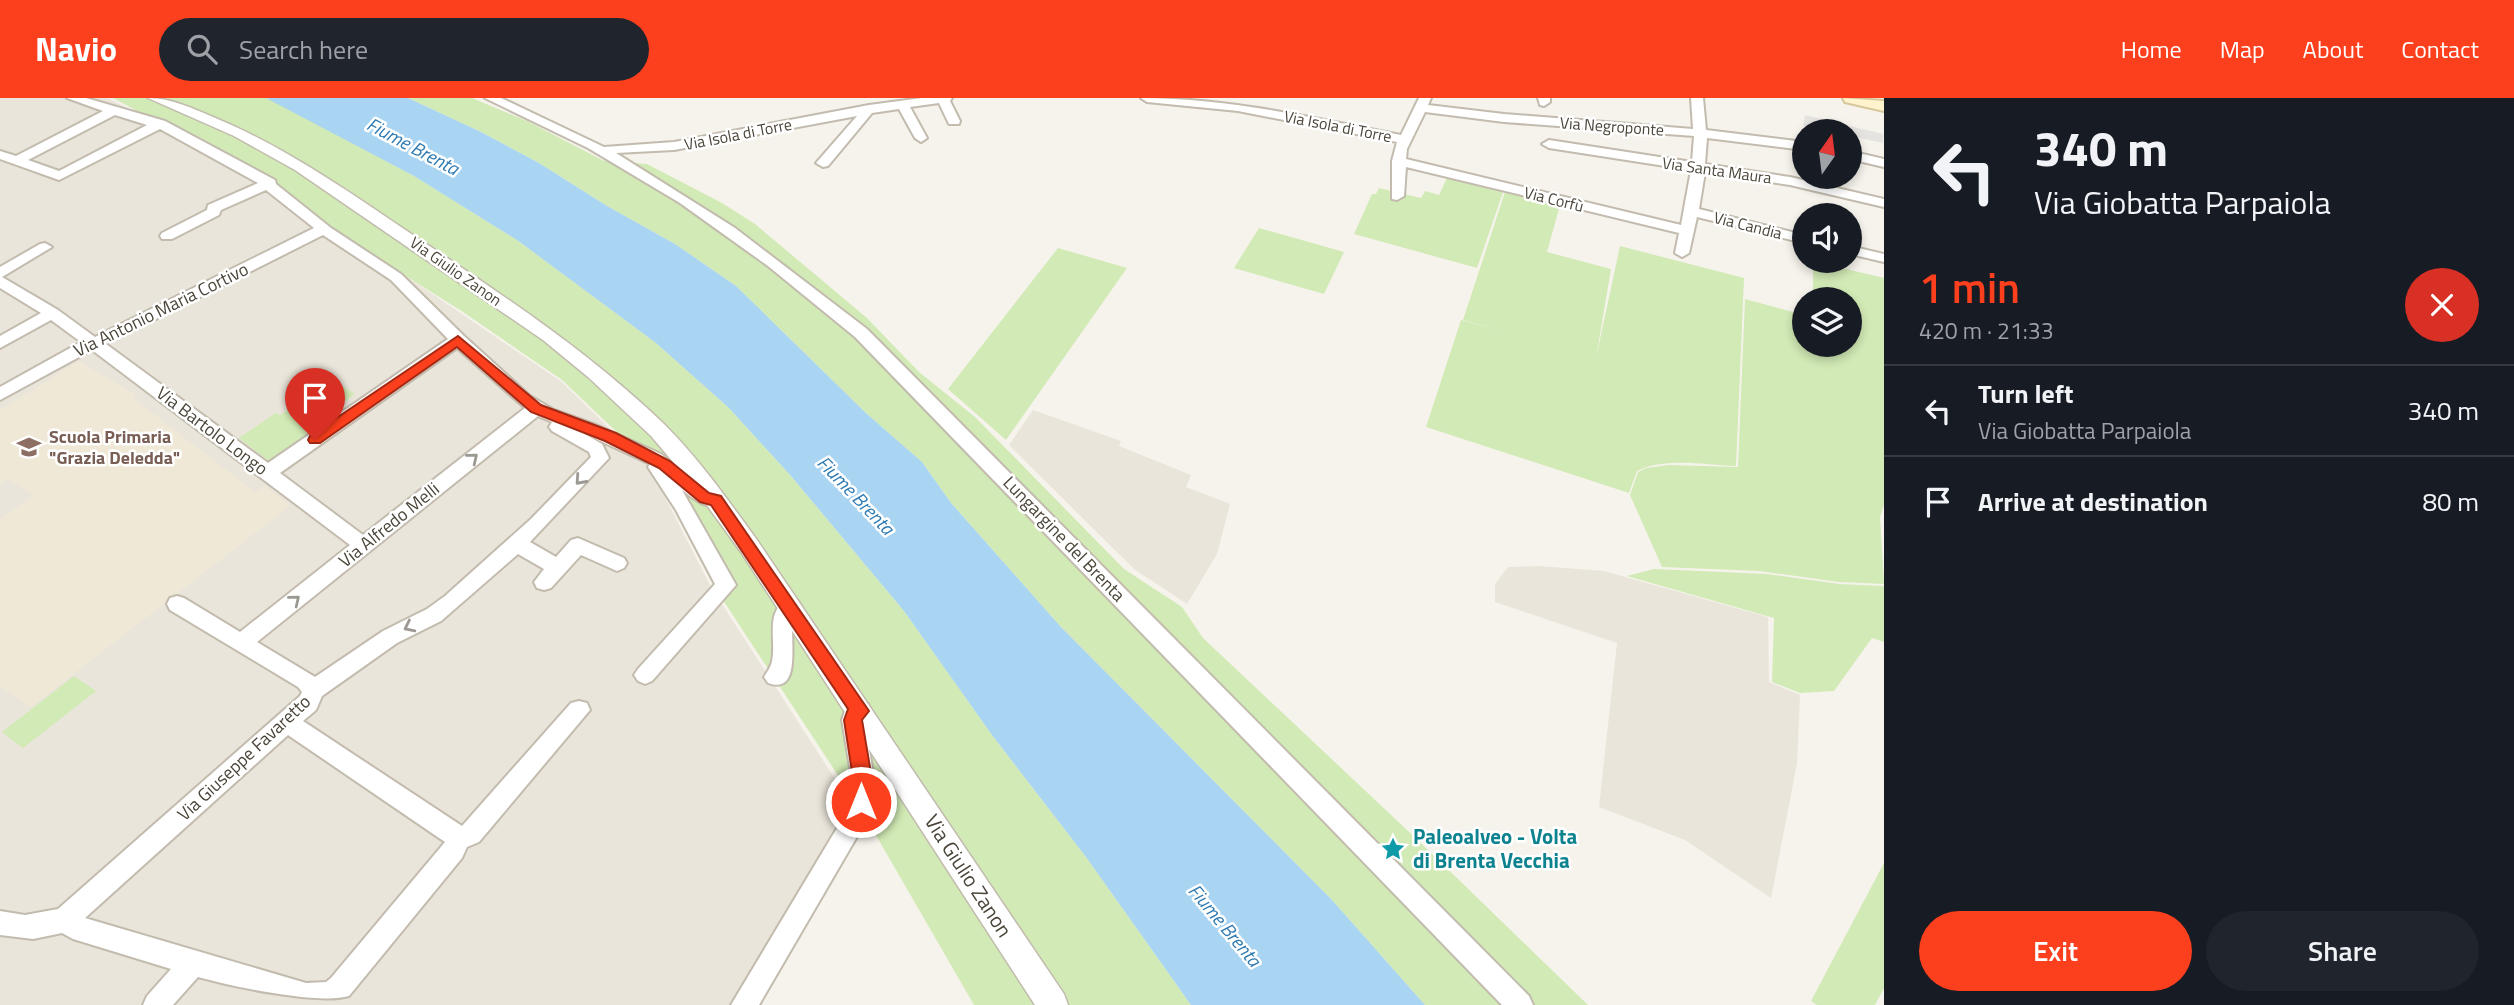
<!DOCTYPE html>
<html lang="en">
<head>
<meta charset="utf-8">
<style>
  :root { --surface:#171b24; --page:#20242c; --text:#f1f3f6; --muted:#9ea1a6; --line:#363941; --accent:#fc3f1d }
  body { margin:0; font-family:"Titillium Web",sans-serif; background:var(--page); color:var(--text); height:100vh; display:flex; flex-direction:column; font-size:26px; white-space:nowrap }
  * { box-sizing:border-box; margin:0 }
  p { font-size:23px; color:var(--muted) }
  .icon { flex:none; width:38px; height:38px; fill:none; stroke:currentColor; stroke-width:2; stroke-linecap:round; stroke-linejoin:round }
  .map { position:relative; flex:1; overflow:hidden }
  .side { display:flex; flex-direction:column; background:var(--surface); width:630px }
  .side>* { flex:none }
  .top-card { background:#171b24; color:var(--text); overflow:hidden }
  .needle { width:46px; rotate:14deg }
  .fabs { position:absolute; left:1792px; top:21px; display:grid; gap:14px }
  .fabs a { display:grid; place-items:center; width:70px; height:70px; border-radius:50%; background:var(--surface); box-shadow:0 4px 10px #0003; font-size:35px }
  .pin { position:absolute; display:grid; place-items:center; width:60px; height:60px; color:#fff; margin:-72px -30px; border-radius:50% 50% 50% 0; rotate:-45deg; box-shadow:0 0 7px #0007 }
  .pin .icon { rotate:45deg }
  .me { position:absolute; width:77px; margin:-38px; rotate:0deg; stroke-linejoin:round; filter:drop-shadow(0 0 5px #0008) }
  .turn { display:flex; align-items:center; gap:24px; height:147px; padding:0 35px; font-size:32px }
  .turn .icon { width:91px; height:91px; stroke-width:2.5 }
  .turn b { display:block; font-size:49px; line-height:60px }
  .round { display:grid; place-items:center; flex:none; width:74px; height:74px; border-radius:37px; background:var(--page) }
  .overview { display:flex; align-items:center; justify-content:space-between; height:119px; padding:0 35px }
  h1 { font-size:42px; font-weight:600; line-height:52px; color:var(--accent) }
  .primary-button { display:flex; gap:14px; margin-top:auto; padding:14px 35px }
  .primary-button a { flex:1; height:80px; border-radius:42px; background:var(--accent); color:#fff; font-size:28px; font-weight:600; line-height:80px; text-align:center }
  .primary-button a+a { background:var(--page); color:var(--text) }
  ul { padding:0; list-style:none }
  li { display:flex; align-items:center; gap:21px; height:91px; padding:0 35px; border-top:2px solid var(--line) }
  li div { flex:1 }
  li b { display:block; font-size:26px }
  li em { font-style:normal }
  header { display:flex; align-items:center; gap:42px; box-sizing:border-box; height:98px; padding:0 35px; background:var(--accent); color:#fff }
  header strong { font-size:33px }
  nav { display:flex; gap:38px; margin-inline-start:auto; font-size:24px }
  .search { width:490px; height:63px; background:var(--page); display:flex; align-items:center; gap:18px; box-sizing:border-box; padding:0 24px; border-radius:38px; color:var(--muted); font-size:26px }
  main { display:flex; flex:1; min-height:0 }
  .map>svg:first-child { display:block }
</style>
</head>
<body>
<header>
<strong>Navio</strong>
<div class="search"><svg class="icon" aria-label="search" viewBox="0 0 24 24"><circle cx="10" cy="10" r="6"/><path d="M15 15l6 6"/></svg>Search here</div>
<nav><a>Home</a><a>Map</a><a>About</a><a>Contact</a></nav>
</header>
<main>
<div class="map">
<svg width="1884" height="907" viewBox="0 0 1884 907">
  <rect width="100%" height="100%" fill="#f6f3ec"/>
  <!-- residential -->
  <g fill="#eae5da">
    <polygon points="0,0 108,0 237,67 365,160 409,180 562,284 650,370 711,489 846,698 819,766 740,907 0,907"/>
    <polygon points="1033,312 1121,343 1119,348 1191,377 1186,389 1230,406 1217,456 1187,506 1134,471 1009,347"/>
    <polygon points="1538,468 1604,473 1768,519 1769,584 1800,597 1797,665 1771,800 1685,742 1599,709 1617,545 1495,504 1495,486 1508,469"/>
  </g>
  <!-- education -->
  <polygon fill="#efe8d6" points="79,263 136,297 133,300 255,394 265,388 290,408 31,609 0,589 0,421 34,397 7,381 0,386 0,312"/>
  <!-- green -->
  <g fill="#d2eab5">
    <polygon points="113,0 266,0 277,4 414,78 517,142 656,245 729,310 791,378 904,513 992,637 1086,759 1191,907 974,907 866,720 715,490 671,403 646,362 562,282 463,214 309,117 272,85"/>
    <polygon points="408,0 472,0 527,23 604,63 647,66 722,105 755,126 867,220 919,274 975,319 1124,471 1182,509 1203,540 1424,748 1588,907 1425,907 1332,802 1060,528 951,405 922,364 867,316 736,188 675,146 607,108 539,65 481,34"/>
    <polygon points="1447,80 1503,94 1477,170 1354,136 1372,96 1376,96 1379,90 1421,100 1425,93 1439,97"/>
    <path d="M1505 94 1560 107 1547 154 1611 171 1596 260 1620 148 1744 180 1736 368C1705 367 1665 359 1637 373L1629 395 1426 329 1461 222 1502 233 1463 222Z"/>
    <polygon points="1259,130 1344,154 1324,196 1234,170"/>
    <polygon points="1058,150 1127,170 1006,342 948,291"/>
    <polygon points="1813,163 1884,180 1884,406 1880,419 1884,486 1839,484 1759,473 1662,469 1630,397 1638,374 1646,370 1669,367 1738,369 1745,201 1804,217 1804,247 1850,247 1850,201 1813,201"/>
    <polygon points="337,285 355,296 327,316 334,320 270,364 239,340 276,315 280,317 300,303 305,306"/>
    <polygon points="1654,471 1767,476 1839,486 1884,488 1884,544 1872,540 1834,593 1800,595 1772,584 1774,520 1627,478"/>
    <polygon points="74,578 96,593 23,650 2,634"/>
    <polygon points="1884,765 1884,890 1875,907 1817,907 1811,903"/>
  </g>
  <!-- parking -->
  <polygon fill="#e5e3e0" points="1805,17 1883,36 1883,45 1850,38 1850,33 1827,33 1803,28"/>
  <!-- water -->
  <polygon fill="#a9d4f2" points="266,0 408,0 481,34 539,65 607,108 675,146 736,188 867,316 922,364 951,405 1060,528 1332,802 1425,907 1191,907 1086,759 992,637 904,513 791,378 729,310 656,245 517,142 414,78"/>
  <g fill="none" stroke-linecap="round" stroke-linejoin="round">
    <!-- minor casing -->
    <g stroke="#c2bbae" stroke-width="4">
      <g id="minor">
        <path d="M67 0H86L165 23 275 82 276 86 331 130 401 176 464 238 530 298 554 312 596 327 661 356 710 394 723 397 725 402 723 407C706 412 694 401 682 392L736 487 652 583 645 586 638 583 634 577 638 571 715 486 676 412 648 369 650 366 583 335 602 346 609 360 530 444 556 459 571 442 578 440 624 460 627 465 624 470 617 473 581 457 551 490 544 492 537 490 534 484 544 471 518 456 441 523 397 545 322 598 316 612 303 623 462 728 571 605 579 603 587 605 590 612 479 744 467 749 462 760 349 898C319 907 234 889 198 879L173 907H143L147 898 171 871 73 841 62 835 33 841 0 837V813L25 817 58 811 300 598 302 594 298 589 170 512 167 506 170 500 177 498 184 500 240 534 350 447 92 252 0 302V289L81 244 51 222 0 250V238L41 215 0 190V169L40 146 45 145 52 149 2 179 58 212 95 239 314 130 266 92 221 112 219 117 172 141H162L160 138 162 135 207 112 208 107 258 85 160 31 59 82 0 61V53L16 58 103 13ZM115 17 147 27 59 73 28 62ZM323 137 391 182 448 241 268 365 106 246ZM457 250 525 310 363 437 280 375ZM538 318 552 324 549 329 552 333 589 354 591 359 531 421 445 498 427 511 383 533 315 579 257 544ZM288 637 445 744 331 880 326 884 306 885 85 820Z"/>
        <polygon points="485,0 501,0 604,49 674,44 869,7 922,0 952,0 950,3 960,23 959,26 949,26 939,5 910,9 927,40 921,44 915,40 899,11 872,15 828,68 823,69 816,65 857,18 674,52 616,55 735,130 867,231 1529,898 1533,907 1502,907 855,239 768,168 680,105 588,50"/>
        <path d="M1141 0C1229 0 1314 20 1401 37L1419 0H1431L1428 7 1504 16 1693 31 1691 0H1703L1706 32 1804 44V52L1707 40 1705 66 1790 79 1884 101V109L1790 87 1705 74 1699 111 1804 137V145L1697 119 1689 155 1682 159 1675 155 1679 135 1406 69 1404 98 1397 102 1392 101V63L1397 44 1238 13 1147 4ZM1425 14 1504 24 1694 38 1692 64 1549 42 1542 46 1549 50 1691 72 1681 127 1406 61 1407 51Z"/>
        <polygon points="1538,0 1550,0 1550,4 1544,8 1540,7"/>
        <polygon points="1850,53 1884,61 1884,69 1850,61"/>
        <polygon points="1850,148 1884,156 1884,164 1850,156"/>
        <path d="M791 501 798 503 801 509C798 514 794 518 793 524 789 539 803 598 768 585L764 579C767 574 771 569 772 563 777 542 763 510 791 501Z"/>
        <polygon points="860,604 868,606 871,613 864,622 875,687 869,718 759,907 731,907 846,715 853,687 842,622 846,610"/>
      </g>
    </g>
    <!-- tertiary casing -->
    <g stroke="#c2bbae" stroke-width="3">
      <path id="tertiary" d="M148 0C172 0 191 10 213 19 281 47 340 88 401 129 492 190 584 249 664 326 699 361 728 402 757 442L1064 896 1068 907H1035L741 454 690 384 651 338 588 279 543 242 295 72 234 38Z"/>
    </g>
    <!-- secondary casing -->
    <g stroke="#d6c79b" stroke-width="4">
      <polygon id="secondary" points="1843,0 1884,3 1884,13 1845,4"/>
    </g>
    <!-- minor -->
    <use href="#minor" fill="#fff" fill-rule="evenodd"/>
    <!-- tertiary -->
    <use href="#tertiary" fill="#fff" fill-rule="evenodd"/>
    <!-- secondary -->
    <use href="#secondary" fill="#fff3cd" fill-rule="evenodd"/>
  </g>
  <!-- one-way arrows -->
  <defs><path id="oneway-chevron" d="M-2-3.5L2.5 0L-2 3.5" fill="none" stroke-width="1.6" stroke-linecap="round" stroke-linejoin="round" transform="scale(1.75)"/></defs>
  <g stroke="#9c9892">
    <use href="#oneway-chevron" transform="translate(473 360) rotate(-39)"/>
    <use href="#oneway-chevron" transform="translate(580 382) rotate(132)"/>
    <use href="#oneway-chevron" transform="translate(295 502) rotate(-39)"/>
    <use href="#oneway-chevron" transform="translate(409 529) rotate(154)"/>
  </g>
  <!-- route -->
  <polygon fill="#fc3f1d" stroke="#a42913" stroke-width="2" points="458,238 541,307 616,335 670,363 709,395 721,398 869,613 862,622 873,687 868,710 861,713 855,710 852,704 854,687 844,622 848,611 711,407 700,404 659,370 605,343 531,314 457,249 320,345 310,345 308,342 310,338"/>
  <!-- icons -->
  <defs>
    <g id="school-bare" transform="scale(1.89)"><path d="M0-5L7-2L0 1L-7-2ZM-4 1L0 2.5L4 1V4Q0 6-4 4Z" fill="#8d6e63" stroke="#fff" stroke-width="2.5" paint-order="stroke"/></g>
    <g id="sight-bare" transform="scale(1.89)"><path d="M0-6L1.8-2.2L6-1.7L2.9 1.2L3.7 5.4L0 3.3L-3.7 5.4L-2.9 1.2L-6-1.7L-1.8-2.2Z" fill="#0f9aa8" stroke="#fff" stroke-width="2.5" paint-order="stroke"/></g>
  </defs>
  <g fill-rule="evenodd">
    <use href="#school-bare" x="29" y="349"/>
    <use href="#sight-bare" x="1393" y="751"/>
  </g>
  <g text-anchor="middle" stroke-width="5" stroke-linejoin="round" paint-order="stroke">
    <!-- far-street labels -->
    <g font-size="16" fill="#4b4439" stroke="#fff">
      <text transform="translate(1338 28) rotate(11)" y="6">Via Isola di Torre</text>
      <text transform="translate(1612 28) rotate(4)" y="6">Via Negroponte</text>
      <text transform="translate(738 36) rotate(-11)" y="6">Via Isola di Torre</text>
      <text transform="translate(1717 72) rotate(8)" y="6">Via Santa Maura</text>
      <text transform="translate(1554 101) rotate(14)" y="6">Via Corfù</text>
      <text transform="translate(1748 127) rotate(14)" y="6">Via Candia</text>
      <text transform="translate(456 173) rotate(35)" y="6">Via Giulio Zanon</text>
    </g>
    <!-- street labels -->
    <g font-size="18" fill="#4b4439" stroke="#fff">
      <text transform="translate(161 212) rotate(-26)" y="6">Via Antonio Maria Cortivo</text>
      <text transform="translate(212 333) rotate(37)" y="6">Via Bartolo Longo</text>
      <text transform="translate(389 427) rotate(-39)" y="6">Via Alfredo Melli</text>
      <text transform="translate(1064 441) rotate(46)" y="6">Lungargine del Brenta</text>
      <text transform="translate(244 660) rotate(-43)" y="6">Via Giuseppe Favaretto</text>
    </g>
    <!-- education labels -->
    <g font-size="18" font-weight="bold" fill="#785e54" stroke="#fff" text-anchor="start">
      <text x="49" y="345">Scuola Primaria<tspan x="49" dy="21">"Grazia Deledda"</tspan></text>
    </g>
    <!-- water labels -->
    <g font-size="19" font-style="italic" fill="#2e7ab2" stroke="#fff">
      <text transform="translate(413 48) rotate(28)" y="7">Fiume Brenta</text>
      <text transform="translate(856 397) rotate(46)" y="7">Fiume Brenta</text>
      <text transform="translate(1225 827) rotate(50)" y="7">Fiume Brenta</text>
    </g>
    <!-- near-culture labels -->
    <g font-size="21" font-weight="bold" fill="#0d838f" stroke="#fff" text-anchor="start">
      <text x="1413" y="746">Paleoalveo - Volta<tspan x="1413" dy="24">di Brenta Vecchia</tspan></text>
    </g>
    <!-- near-street labels -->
    <g font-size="21" fill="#4b4439" stroke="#fff">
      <text transform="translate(968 778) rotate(57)" y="7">Via Giulio Zanon</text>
    </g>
  </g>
</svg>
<div class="fabs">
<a><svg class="needle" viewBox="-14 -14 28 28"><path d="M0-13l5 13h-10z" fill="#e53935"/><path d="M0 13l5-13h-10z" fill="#9ea1a6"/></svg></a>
<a><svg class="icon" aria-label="sound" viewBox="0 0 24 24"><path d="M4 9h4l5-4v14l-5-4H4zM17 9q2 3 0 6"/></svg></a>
<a><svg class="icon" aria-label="layers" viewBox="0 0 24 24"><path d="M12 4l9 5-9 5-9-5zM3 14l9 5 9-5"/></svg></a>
</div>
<div class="pin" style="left:315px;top:342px;background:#d93025"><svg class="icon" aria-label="arrive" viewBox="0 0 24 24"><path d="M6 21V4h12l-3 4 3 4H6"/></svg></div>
<svg class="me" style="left:861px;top:704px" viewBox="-20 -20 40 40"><circle r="17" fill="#fc3f1d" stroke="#fff" stroke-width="3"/><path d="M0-11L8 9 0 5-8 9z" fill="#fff"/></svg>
</div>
<section class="side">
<div class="top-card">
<div class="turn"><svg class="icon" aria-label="left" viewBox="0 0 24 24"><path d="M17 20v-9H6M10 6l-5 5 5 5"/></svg><div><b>340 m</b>Via Giobatta Parpaiola</div></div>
</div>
<div class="overview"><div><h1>1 min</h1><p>420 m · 21:33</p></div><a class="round" style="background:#d93025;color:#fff"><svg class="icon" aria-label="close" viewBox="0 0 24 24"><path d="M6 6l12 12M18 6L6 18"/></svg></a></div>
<ul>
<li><svg class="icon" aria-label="left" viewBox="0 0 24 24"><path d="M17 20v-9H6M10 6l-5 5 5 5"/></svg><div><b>Turn left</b><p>Via Giobatta Parpaiola</p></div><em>340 m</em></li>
<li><svg class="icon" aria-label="arrive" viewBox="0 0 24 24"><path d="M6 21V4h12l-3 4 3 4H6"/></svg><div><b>Arrive at destination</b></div><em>80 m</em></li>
</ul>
<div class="primary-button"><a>Exit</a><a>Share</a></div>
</section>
</main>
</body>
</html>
